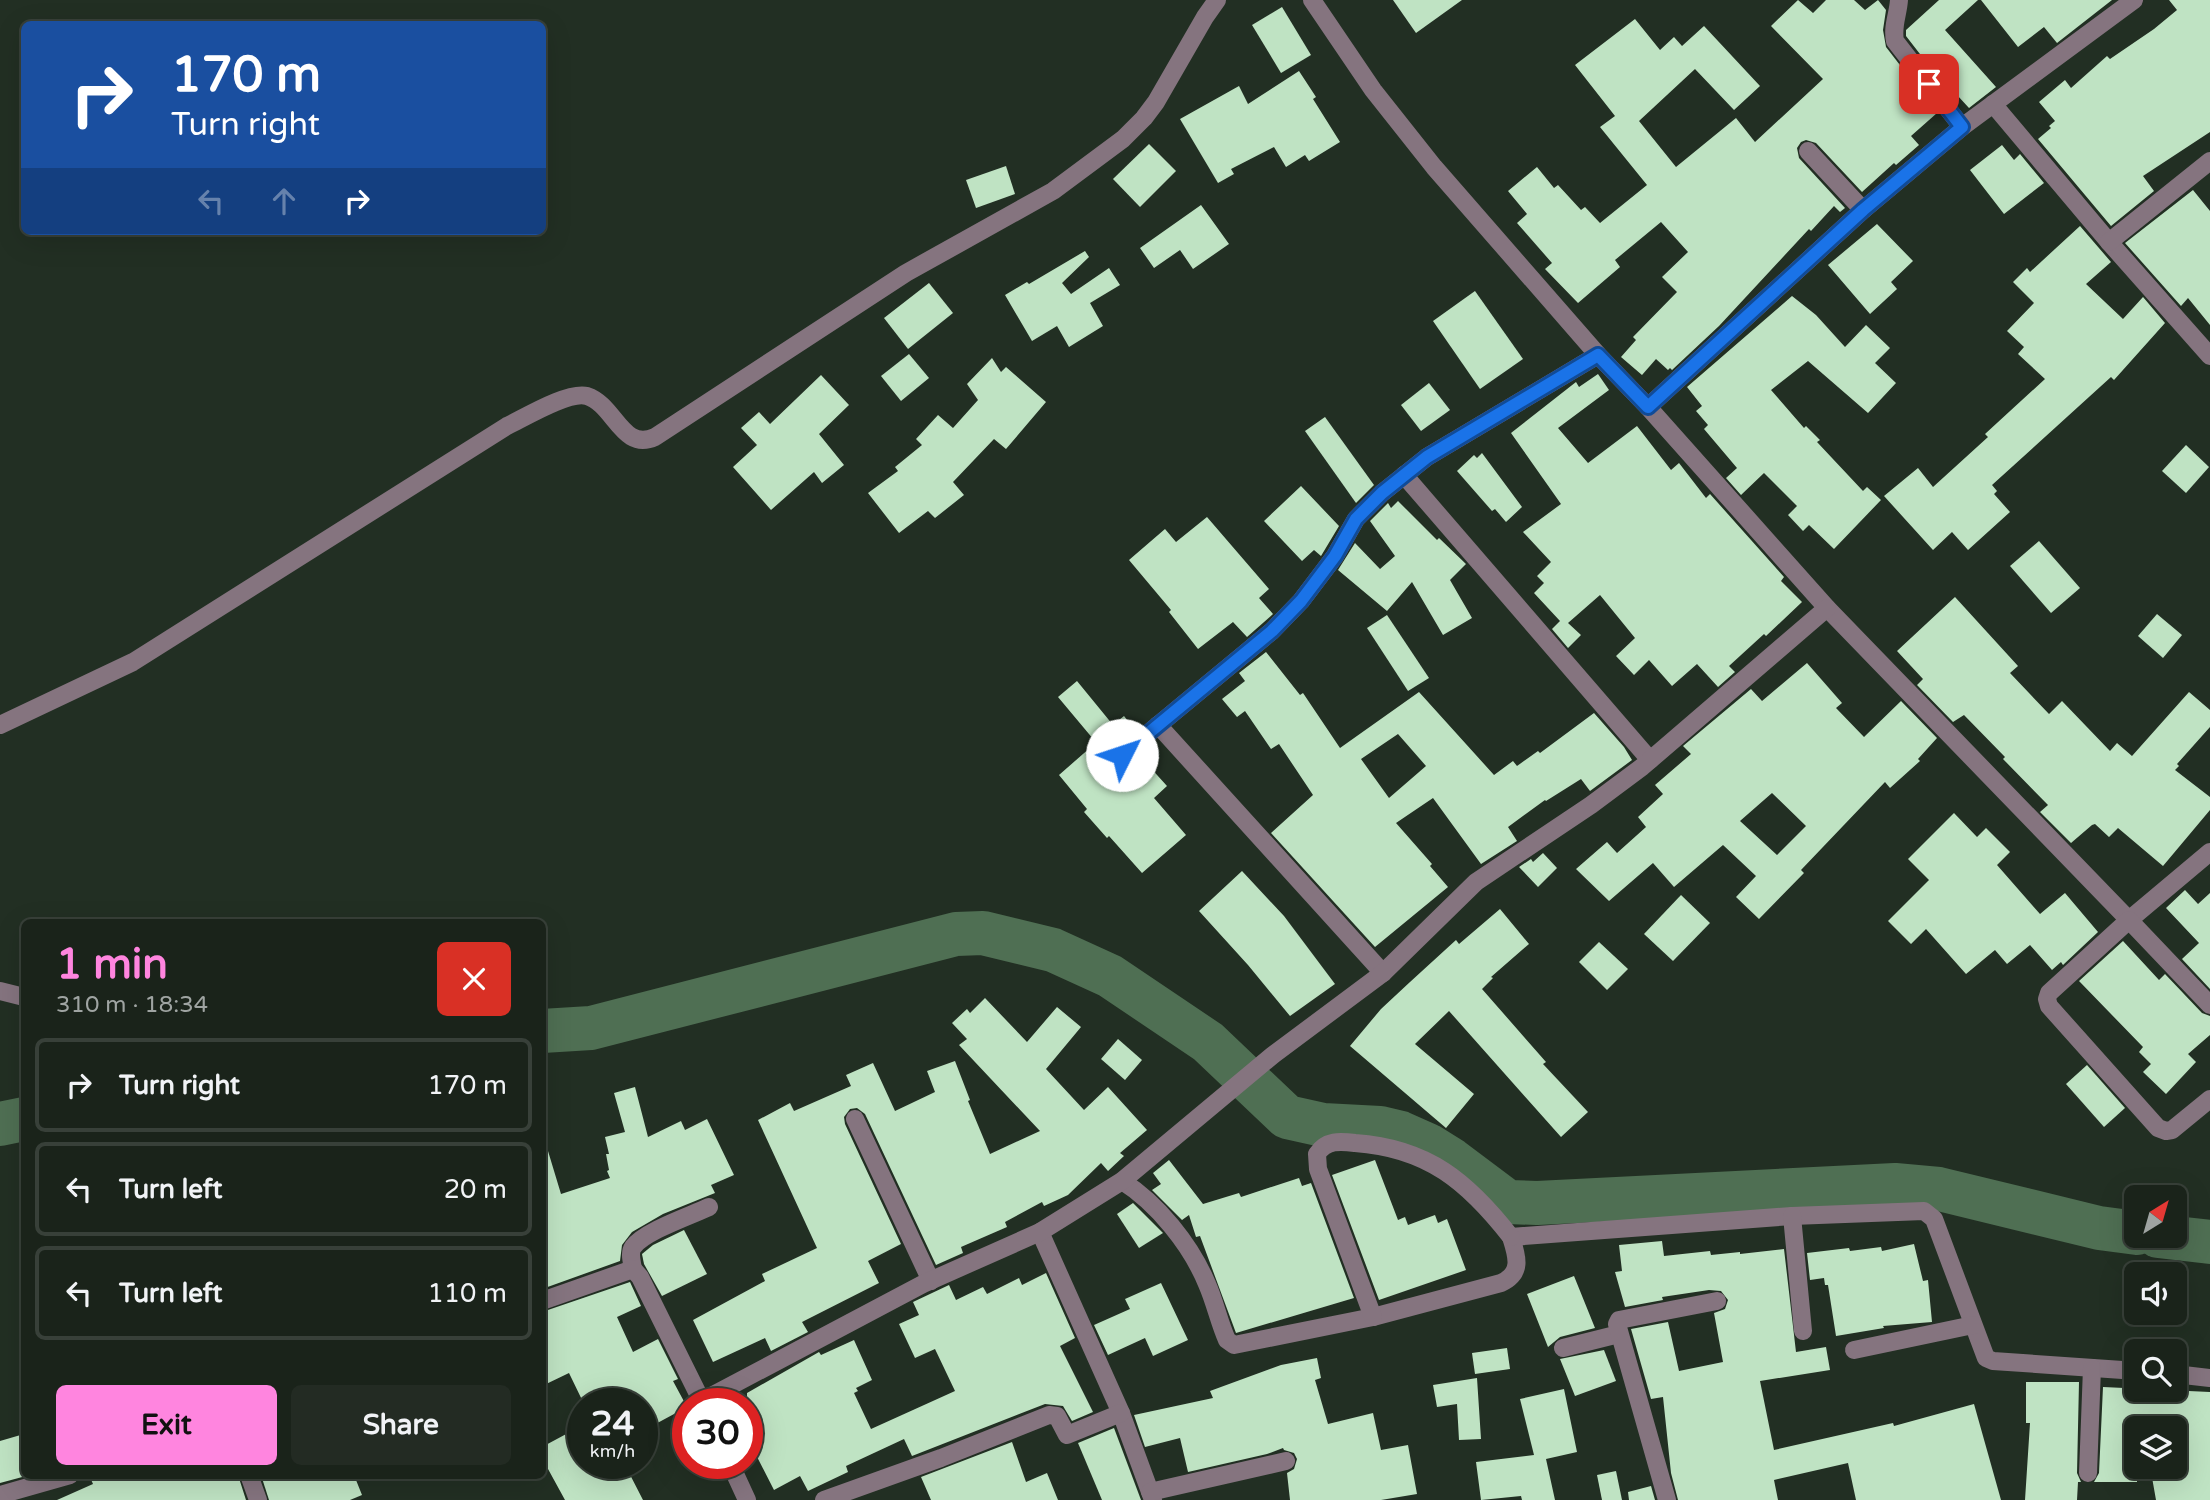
<!DOCTYPE html>
<html lang="en">
<head>
<meta charset="utf-8">
<style>
  :root { --surface:#1a231a; --page:#232b23; --text:#f1f3f6; --muted:#9fa4a2; --line:#384039; --accent:#ff85df }
  body { margin:0; font-family:"Varela Round",sans-serif; background:var(--page); color:var(--text); height:100vh; display:flex; flex-direction:column; font-size:26px; white-space:nowrap }
  * { box-sizing:border-box; margin:0 }
  p { font-size:23px; color:var(--muted) }
  .icon { flex:none; width:38px; height:38px; fill:none; stroke:currentColor; stroke-width:2; stroke-linecap:round; stroke-linejoin:round }
  .map { position:relative; flex:1; overflow:hidden }
  .side { position:absolute; left:21px; top:919px; width:525px; height:560px; display:flex; flex-direction:column; background:var(--surface); border-radius:10px; box-shadow:0 7px 28px #0002,0 0 0 2px var(--line) }
  .side>* { flex:none }
  .banner { position:absolute; left:21px; top:21px; width:525px; height:214px; border-radius:10px; box-shadow:0 7px 28px #0002,0 0 0 2px var(--line); background:#1a4fa0; color:#fff; overflow:hidden }
  .needle { width:46px; rotate:37deg }
  .buttons { position:absolute; left:2124px; top:1185px; display:grid; gap:14px }
  .buttons a { display:grid; place-items:center; width:63px; height:63px; border-radius:10px; background:var(--surface); box-shadow:0 7px 28px #0002,0 0 0 2px var(--line); font-size:35px }
  .speed { position:absolute; left:567px; top:1388px; display:flex; gap:14px; font-size:35px; font-weight:700; text-align:center }
  .speed>* { display:grid; place-content:center; width:91px; height:91px; border-radius:50%; background:var(--surface); box-shadow:0 7px 28px #0002,0 0 0 2px var(--line); line-height:1 }
  .speed small { font-size:18px; font-weight:400 }
  .speed .limit { border:10px solid #d22; background:#fff; color:#111 }
  .pin { position:absolute; display:grid; place-items:center; width:60px; height:60px; color:#fff; margin:-30px; border-radius:14px; box-shadow:0 4px 10px #0006 }
  .me { position:absolute; width:77px; margin:-38px; rotate:49deg; stroke-linejoin:round; filter:drop-shadow(0 0 5px #0008) }
  .turn { display:flex; align-items:center; gap:24px; height:147px; padding:0 35px; font-size:32px }
  .turn .icon { width:91px; height:91px; stroke-width:2.5 }
  .turn b { display:block; font-size:49px; line-height:60px }
  .lanes { display:flex; align-items:center; height:66px; padding:0 35px; background:#0003; justify-content:center; gap:35px; direction:ltr }
  .lanes .off { opacity:.35 }
  .round { display:grid; place-items:center; flex:none; width:74px; height:74px; border-radius:10px; background:var(--page) }
  .overview { display:flex; align-items:center; justify-content:space-between; height:119px; padding:0 35px }
  h1 { font-size:42px; font-weight:700; line-height:52px; color:var(--accent) }
  .cta { display:flex; gap:14px; margin-top:auto; padding:14px 35px }
  .cta a { flex:1; height:80px; border-radius:10px; background:var(--accent); color:#111; font-size:28px; font-weight:700; line-height:80px; text-align:center }
  .cta a+a { background:var(--page); color:var(--text) }
  ul { padding:0; list-style:none }
  li { display:flex; align-items:center; gap:21px; height:94px; margin:0 14px 10px; padding:0 21px; border:4px solid var(--line); border-radius:10px }
  li div { flex:1 }
  li b { display:block; font-size:26px }
  li em { font-style:normal }
  .map>svg:first-child { display:block }
</style>
</head>
<body>
<div class="map">
<svg width="2210" height="1500" viewBox="0 0 2210 1500">
  <rect width="100%" height="100%" fill="#222f23"/>
  <g fill="none" stroke-linecap="round" stroke-linejoin="round">
    <!-- river -->
    <g stroke="#4f6f53" stroke-width="44">
      <polyline points="542,1031 591,1028 956,934 983,933 1053,950 1110,976 1208,1042 1287,1117 1323,1125 1380,1128 1401,1133 1428,1145 1452,1160 1508,1202 1537,1203 1895,1185 1939,1189 2099,1228 2137,1233"/>
      <polyline points="0,1124 24,1119"/>
      <polyline points="2158,1236 2210,1242"/>
    </g>
  </g>
  <!-- building -->
  <g fill="#bfe3c3" fill-rule="evenodd">
    <polygon points="1393,0 1462,0 1416,33"/>
    <polygon points="1798,0 1813,13 1826,0 1854,0 1865,10 1878,0 1886,10 1883,30 1886,47 1937,113 1911,136 1919,145 1896,165 1894,163 1862,192 1816,143 1806,140 1801,142 1797,148 1799,158 1845,208 1840,212 1834,206 1811,231 1809,229 1719,326 1672,370 1670,368 1668,370 1656,359 1642,375 1621,357 1636,340 1633,337 1677,292 1662,277 1688,252 1661,222 1615,260 1620,267 1578,303 1545,269 1552,263 1517,223 1527,214 1508,191 1537,167 1554,188 1558,185 1581,210 1585,207 1600,223 1647,185 1600,127 1615,116 1575,65 1635,19 1660,50 1674,37 1682,46 1704,26 1760,86 1734,110 1695,69 1639,121 1676,167 1736,118 1755,142 1823,79 1771,26"/>
    <polygon points="1939,0 1978,0 1945,30 1996,87 1969,108 1957,95 1954,98 1906,36 1906,30"/>
    <polygon points="1981,0 2112,0 2057,43 2044,27 2018,47"/>
    <polygon points="2169,0 2210,0 2210,132 2143,176 2154,191 2111,226 2038,139 2051,128 2049,126 2055,121 2039,102 2065,80 2071,88 2107,56 2110,59 2154,29 2177,10"/>
    <polygon points="1282,7 1311,55 1281,73 1252,25"/>
    <polygon points="1299,71 1316,97 1313,99 1340,142 1309,161 1305,155 1286,167 1274,147 1231,169 1234,174 1218,183 1180,119 1239,86 1248,104"/>
    <polygon points="1149,144 1176,171 1140,207 1113,179"/>
    <polygon points="2002,145 2014,160 2020,154 2044,183 2004,214 1970,170"/>
    <polygon points="1006,166 1015,194 976,208 966,180"/>
    <polygon points="2193,190 2210,211 2210,325 2188,298 2181,306 2125,243"/>
    <polygon points="1201,205 1229,244 1193,269 1180,250 1154,268 1140,248"/>
    <polygon points="1877,224 1913,261 1891,282 1897,289 1870,314 1828,265"/>
    <polygon points="2080,226 2111,262 2086,284 2123,319 2143,297 2165,323 2114,380 2111,377 1992,485 1997,491 1994,494 2010,512 1968,550 1952,532 1933,550 1884,496 1918,468 1933,487 1988,437 1985,434 2045,379 2018,354 2024,347 2007,331 2034,303 2013,282 2027,268 2030,272"/>
    <polygon points="1085,251 1089,257 1062,283 1071,294 1109,268 1120,285 1090,303 1103,326 1069,347 1057,326 1032,341 1005,295 1027,282 1029,284"/>
    <polygon points="929,283 953,313 908,349 884,318"/>
    <polygon points="1475,291 1523,359 1480,389 1433,321"/>
    <polygon points="1792,296 1816,315 1845,347 1866,325 1890,348 1875,363 1896,383 1868,413 1808,361 1771,390 1804,428 1806,426 1820,440 1817,442 1863,491 1867,487 1881,500 1834,549 1809,525 1803,531 1788,515 1797,506 1764,473 1741,495 1726,478 1737,468 1704,429 1708,425 1696,411 1702,406 1687,387"/>
    <polygon points="909,354 929,378 901,401 881,376"/>
    <polygon points="992,358 1001,372 1006,367 1046,402 1006,449 994,439 953,482 964,495 935,518 928,511 899,533 868,493 898,471 895,467 922,445 916,439 938,415 953,428 978,400 967,384"/>
    <polygon points="1598,374 1609,390 1558,428 1588,463 1637,426 1671,470 1679,463 1706,498 1710,494 1784,577 1781,581 1802,602 1766,636 1764,634 1729,666 1735,672 1718,687 1697,664 1672,686 1649,660 1634,675 1616,656 1635,638 1600,595 1568,623 1581,635 1568,648 1552,629 1560,621 1534,593 1544,583 1537,576 1551,562 1523,532 1561,504 1511,433 1576,382 1579,387"/>
    <polygon points="821,375 849,405 819,434 844,465 822,483 814,472 771,510 733,467 757,445 741,428 759,412 770,424"/>
    <polygon points="1429,383 1450,410 1421,431 1401,405"/>
    <polygon points="1325,417 1374,485 1356,503 1305,431"/>
    <polygon points="2186,445 2209,467 2186,493 2162,471"/>
    <polygon points="1482,453 1522,507 1506,522 1495,509 1492,511 1457,471 1474,455 1477,458"/>
    <polygon points="1301,486 1339,526 1321,556 1314,550 1302,561 1264,521"/>
    <polygon points="1398,501 1437,540 1439,538 1466,564 1450,580 1472,618 1443,635 1412,582 1387,611 1338,570 1355,543 1380,569 1395,556 1370,521 1388,503 1391,508"/>
    <polygon points="1207,517 1269,589 1259,598 1273,614 1247,637 1233,622 1198,649 1169,612 1171,610 1129,560 1165,529 1176,542"/>
    <polygon points="2039,541 2080,588 2051,613 2010,566"/>
    <polygon points="1955,597 2018,666 2010,673 2049,714 2062,701 2110,751 2117,743 2132,756 2189,692 2210,710 2210,727 2177,764 2179,766 2175,770 2210,797 2210,810 2163,866 2118,828 2109,837 2095,824 2092,825 2071,843 2040,812 2048,805 2003,759 2005,757 1964,715 1953,722 1917,685 1923,679 1897,651"/>
    <polygon points="2157,614 2182,635 2163,658 2138,636"/>
    <polygon points="1387,615 1429,678 1408,691 1367,628"/>
    <path d="M1266 652 1300 695 1303 693 1340 748 1419 692 1494 775 1513 761 1517 766 1538 751 1540 753 1594 713 1624 747 1632 760 1590 791 1581 779 1546 801 1545 800 1508 827 1517 841 1481 864 1433 798 1396 823 1432 864 1430 866 1448 887 1375 947 1271 833 1313 795 1279 744 1271 749 1245 711 1237 717 1222 699 1245 681 1239 673ZM1398 734 1426 766 1389 798 1361 759Z"/>
    <path d="M1807 663 1842 703 1836 708 1864 737 1901 701 1937 738 1918 759 1920 761 1890 788 1885 782 1801 870 1804 873 1759 919 1736 897 1756 876 1723 845 1674 887 1653 863 1609 901 1576 869 1607 842 1617 853 1646 827 1638 817 1663 794 1655 785 1691 754 1683 746 1751 689 1762 701ZM1772 793 1806 826 1777 855 1740 821Z"/>
    <polygon points="1077,681 1113,725 1124,716 1135,730 1112,750 1113,762 1117,765 1125,766 1139,755 1167,786 1154,798 1186,835 1142,873 1109,836 1107,838 1084,812 1087,809 1059,775 1091,747 1089,744 1094,740 1058,697"/>
    <polygon points="1954,813 1977,837 1986,828 2010,852 1997,865 2040,914 2065,893 2098,932 2063,965 2061,962 2052,970 2030,945 2007,964 1995,950 1966,974 1926,929 1911,944 1888,921 1929,880 1908,859"/>
    <polygon points="1543,853 1557,868 1538,887 1519,867 1531,859 1533,862"/>
    <polygon points="1242,871 1284,916 1335,984 1290,1016 1248,965 1199,911"/>
    <polygon points="2185,890 2198,904 2210,893 2210,989 2182,959 2199,943 2166,908"/>
    <polygon points="1681,895 1710,923 1673,961 1644,934"/>
    <polygon points="1500,909 1529,944 1491,977 1493,978 1482,989 1546,1062 1543,1064 1588,1112 1561,1137 1449,1011 1415,1044 1474,1094 1446,1128 1350,1046 1381,1009 1410,982 1456,940 1459,944"/>
    <polygon points="2123,941 2159,980 2165,974 2202,1013 2210,1016 2210,1035 2188,1054 2196,1062 2166,1094 2143,1072 2151,1064 2139,1052 2143,1047 2079,981"/>
    <polygon points="1599,942 1628,969 1607,990 1579,962"/>
    <polygon points="985,998 1027,1042 1057,1007 1081,1027 1046,1069 1084,1110 1108,1087 1147,1130 1120,1153 1124,1156 1108,1171 1101,1163 1068,1195 1044,1206 1042,1202 1005,1222 1007,1227 961,1247 963,1253 936,1265 865,1114 857,1108 850,1109 844,1117 845,1124 901,1244 868,1261 879,1283 802,1322 808,1332 771,1351 765,1338 713,1362 693,1320 765,1281 762,1274 817,1248 758,1120 790,1103 794,1111 851,1086 846,1075 873,1063 895,1111 935,1092 927,1071 955,1061 970,1100 968,1101 990,1154 1040,1131 959,1045 967,1039 952,1023 967,1009 970,1013"/>
    <polygon points="1118,1039 1142,1060 1125,1080 1101,1059"/>
    <polygon points="2087,1065 2125,1108 2104,1127 2066,1084"/>
    <polygon points="635,1087 648,1137 681,1121 685,1130 707,1119 734,1175 711,1185 715,1193 663,1214 632,1232 622,1245 620,1261 542,1289 542,1151 548,1151 561,1194 610,1178 607,1171 609,1170 606,1154 609,1154 605,1137 625,1132 614,1093"/>
    <polygon points="1169,1160 1203,1204 1239,1193 1241,1197 1299,1178 1302,1186 1311,1183 1354,1298 1236,1333 1200,1236 1196,1237 1189,1215 1182,1220 1152,1190 1161,1184 1153,1173"/>
    <polygon points="1375,1160 1398,1220 1405,1217 1408,1225 1435,1215 1438,1223 1447,1219 1466,1270 1379,1300 1332,1175"/>
    <polygon points="1133,1203 1163,1233 1139,1248 1117,1214"/>
    <polygon points="684,1230 707,1274 662,1296 644,1264 642,1254 653,1245"/>
    <polygon points="1662,1241 1664,1256 1710,1251 1711,1255 1740,1252 1740,1254 1784,1249 1796,1352 1826,1347 1830,1370 1760,1381 1774,1450 1893,1423 1894,1426 1974,1404 2001,1500 1856,1500 1848,1463 1774,1480 1778,1500 1678,1500 1671,1473 1663,1397 1651,1399 1631,1329 1668,1322 1679,1371 1723,1362 1714,1313 1725,1309 1728,1300 1721,1291 1709,1290 1662,1297 1663,1300 1625,1307 1615,1272 1622,1271 1619,1245"/>
    <polygon points="1914,1244 1923,1281 1928,1280 1932,1322 1883,1326 1884,1328 1836,1336 1828,1285 1825,1285 1824,1278 1810,1280 1807,1253 1849,1248 1850,1251 1881,1247 1882,1251"/>
    <polygon points="1046,1273 1075,1338 1060,1346 1093,1412 1072,1421 1063,1406 1045,1404 912,1456 904,1439 846,1466 848,1472 808,1491 800,1476 774,1490 753,1449 747,1452 747,1393 819,1352 821,1355 854,1340 872,1380 856,1388 858,1391 854,1393 871,1429 955,1391 935,1349 915,1358 899,1324 919,1315 913,1302 949,1285 956,1300 983,1287 987,1294 1019,1278 1022,1285"/>
    <polygon points="1574,1276 1595,1328 1560,1337 1548,1347 1527,1294"/>
    <polygon points="630,1282 641,1306 617,1317 633,1352 658,1339 678,1379 673,1381 687,1407 650,1427 642,1412 642,1404 638,1404 633,1394 614,1404 584,1404 569,1373 542,1386 542,1312"/>
    <polygon points="1161,1283 1188,1340 1153,1356 1145,1338 1108,1355 1094,1325 1130,1309 1125,1299"/>
    <polygon points="1507,1348 1510,1369 1475,1374 1472,1353"/>
    <polygon points="1604,1350 1616,1381 1575,1396 1560,1359"/>
    <polygon points="1317,1358 1321,1378 1315,1380 1328,1424 1373,1413 1381,1450 1408,1445 1417,1494 1381,1500 1290,1500 1287,1473 1294,1469 1297,1459 1294,1453 1284,1450 1283,1448 1267,1454 1188,1472 1180,1438 1145,1447 1134,1415 1213,1398 1210,1391 1281,1365"/>
    <polygon points="1477,1378 1481,1439 1459,1440 1457,1404 1437,1407 1433,1385"/>
    <polygon points="2026,1382 2079,1382 2077,1473 2081,1482 2078,1482 2077,1500 2025,1500 2030,1423 2026,1423"/>
    <polygon points="2103,1387 2210,1392 2210,1500 2156,1500 2150,1466 2175,1466 2175,1428 2137,1428 2137,1482 2094,1482 2099,1473"/>
    <polygon points="1564,1389 1577,1452 1546,1459 1555,1500 1522,1500 1521,1496 1481,1500 1476,1462 1534,1455 1520,1399"/>
    <polygon points="583,1425 583,1462 580,1463 624,1463 643,1500 565,1500 542,1458 542,1447"/>
    <polygon points="1114,1428 1141,1500 1102,1500 1078,1443"/>
    <polygon points="24,1434 26,1476 0,1483 0,1441"/>
    <polygon points="1012,1442 1026,1482 1047,1473 1058,1500 931,1500 921,1477"/>
    <polygon points="1616,1471 1622,1500 1602,1500 1597,1475"/>
    <polygon points="89,1475 238,1475 246,1500 57,1500 93,1484"/>
    <polygon points="261,1475 354,1475 362,1495 350,1500 269,1500"/>
    <polygon points="1651,1486 1655,1500 1629,1500 1628,1492"/>
  </g>
  <g fill="none" stroke-linecap="round" stroke-linejoin="round">
    <!-- minor -->
    <g stroke="#85747f" stroke-width="18">
      <polyline points="1312,0 1373,90 1434,167 1598,355 1648,407 1827,608 2129,920 2210,852"/>
      <path d="M1899 0C1898 15 1892 26 1895 41L1962 127"/>
      <polyline points="1993,104 2109,242 2210,356"/>
      <polyline points="1808,151 1863,210"/>
      <polyline points="2109,242 2210,161"/>
      <polyline points="1648,407 1863,210 1962,127 2134,0"/>
      <polyline points="1404,475 1650,760"/>
      <path d="M0 725 133 662 507 426C524 418 568 391 587 396 615 405 622 452 655 437L906 273 1053 191 1123 139 1144 118 1156 102 1205 17 1217 0"/>
      <polyline points="1158,725 1383,973"/>
      <polyline points="1122,755 1272,631 1301,601 1335,556 1356,519 1382,493 1427,457 1598,355"/>
      <polyline points="0,991 24,997"/>
      <polyline points="2210,1005 2129,920 2049,993 2047,999 2049,1006 2158,1128 2166,1131 2172,1130 2210,1099"/>
      <polyline points="855,1119 931,1281"/>
      <path d="M1122 1181C1157 1203 1191 1245 1207 1284 1215 1302 1219 1322 1227 1340L1234 1345 1373 1317 1501 1283C1523 1273 1517 1256 1511 1237L1792 1216 1924 1211 1934 1219 1986 1358 1993 1361 2137 1371"/>
      <polyline points="1792,1216 1803,1331"/>
      <polyline points="1040,1232 1121,1413 1153,1500"/>
      <path d="M633 1269C632 1262 629 1253 633 1247 645 1231 690 1216 709 1207"/>
      <polyline points="542,1301 633,1269 640,1277 703,1404"/>
      <path d="M1373 1317 1318 1169 1317 1154C1326 1140 1340 1141 1355 1143 1428 1148 1468 1182 1511 1237"/>
      <polyline points="1563,1348 1619,1334"/>
      <polyline points="1854,1350 1973,1325"/>
      <polyline points="2175,1374 2210,1378"/>
      <polyline points="702,1401 923,1284 1040,1232 1122,1181 1273,1055 1383,973 1476,882 1591,805 1642,767 1827,608"/>
      <polyline points="730,1463 747,1500"/>
      <polyline points="2088,1473 2092,1368"/>
      <polyline points="249,1475 258,1500"/>
      <polyline points="1150,1492 1286,1461"/>
      <polyline points="0,1495 70,1475"/>
      <polyline points="824,1500 941,1458 1049,1415 1057,1416 1067,1435 1121,1413"/>
      <polyline points="1667,1500 1617,1324 1619,1320 1717,1301"/>
    </g>
  </g>
  <g fill="none" stroke-linecap="round" stroke-linejoin="round">
    <!-- route casing -->
    <g stroke="#114b97" stroke-width="18">
      <polyline id="route" points="1122,755 1272,631 1301,601 1335,556 1356,519 1382,493 1427,457 1598,355 1648,407 1863,210 1962,127 1929,84"/>
    </g>
    <!-- route -->
    <use href="#route" stroke="#1a73e8" stroke-width="12"/>
  </g>
</svg>
<div class="buttons">
<a><svg class="needle" viewBox="-14 -14 28 28"><path d="M0-13l5 13h-10z" fill="#e53935"/><path d="M0 13l5-13h-10z" fill="#9fa4a2"/></svg></a>
<a><svg class="icon" aria-label="sound" viewBox="0 0 24 24"><path d="M4 9h4l5-4v14l-5-4H4zM17 9q2 3 0 6"/></svg></a>
<a><svg class="icon" aria-label="search" viewBox="0 0 24 24"><circle cx="10" cy="10" r="6"/><path d="M15 15l6 6"/></svg></a>
<a><svg class="icon" aria-label="layers" viewBox="0 0 24 24"><path d="M12 4l9 5-9 5-9-5zM3 14l9 5 9-5"/></svg></a>
</div>
<div class="speed"><div>24<small>km/h</small></div><div class="limit">30</div></div>
<div class="pin" style="left:1929px;top:84px;background:#d93025"><svg class="icon" aria-label="arrive" viewBox="0 0 24 24"><path d="M6 21V4h12l-3 4 3 4H6"/></svg></div>
<svg class="me" style="left:1122px;top:755px" viewBox="-20 -20 40 40"><circle r="19" fill="#fff"/><path d="M0-13L10 11 0 6-10 11z" fill="#1a73e8"/></svg>
<div class="banner">
<div class="turn"><svg class="icon" aria-label="right" viewBox="0 0 24 24"><path d="M7 20v-9h11M14 6l5 5-5 5"/></svg><div><b>170 m</b>Turn right</div></div>
<div class="lanes"><svg class="icon off" aria-label="left" viewBox="0 0 24 24"><path d="M17 20v-9H6M10 6l-5 5 5 5"/></svg><svg class="icon off" aria-label="ahead" viewBox="0 0 24 24"><path d="M12 20V5M6 11l6-6 6 6"/></svg><svg class="icon" aria-label="right" viewBox="0 0 24 24"><path d="M7 20v-9h11M14 6l5 5-5 5"/></svg></div>
</div>
<section class="side">
<div class="overview"><div><h1>1 min</h1><p>310 m · 18:34</p></div><a class="round" style="background:#d93025;color:#fff"><svg class="icon" aria-label="close" viewBox="0 0 24 24"><path d="M6 6l12 12M18 6L6 18"/></svg></a></div>
<ul>
<li><svg class="icon" aria-label="right" viewBox="0 0 24 24"><path d="M7 20v-9h11M14 6l5 5-5 5"/></svg><div><b>Turn right</b></div><em>170 m</em></li>
<li><svg class="icon" aria-label="left" viewBox="0 0 24 24"><path d="M17 20v-9H6M10 6l-5 5 5 5"/></svg><div><b>Turn left</b></div><em>20 m</em></li>
<li><svg class="icon" aria-label="left" viewBox="0 0 24 24"><path d="M17 20v-9H6M10 6l-5 5 5 5"/></svg><div><b>Turn left</b></div><em>110 m</em></li>
</ul>
<div class="cta"><a>Exit</a><a>Share</a></div>
</section>
</div>
</body>
</html>
